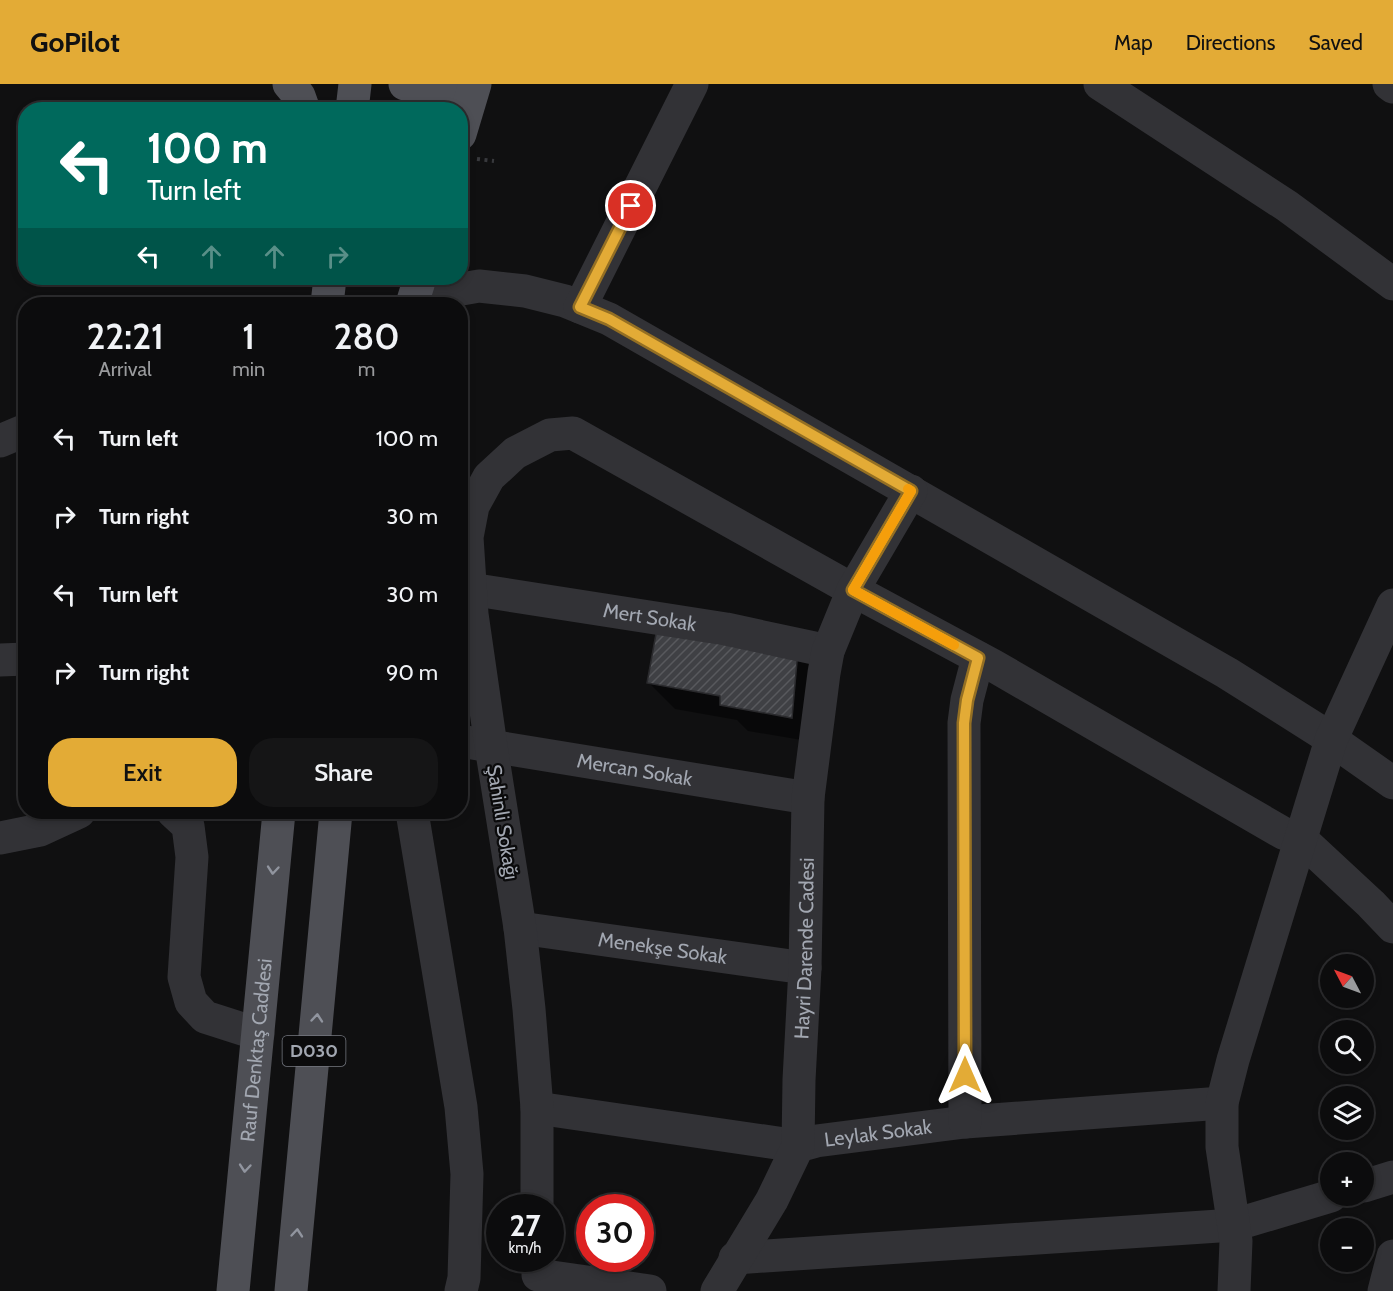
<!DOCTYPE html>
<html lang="en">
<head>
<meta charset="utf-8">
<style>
  :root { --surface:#0c0c0d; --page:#151516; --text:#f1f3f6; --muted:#9a9b9d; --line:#2c2c2e; --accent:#e3ab36 }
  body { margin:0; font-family:Cabin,sans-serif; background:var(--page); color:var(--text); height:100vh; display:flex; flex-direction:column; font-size:22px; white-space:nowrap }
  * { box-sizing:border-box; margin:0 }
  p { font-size:20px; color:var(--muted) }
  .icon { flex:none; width:33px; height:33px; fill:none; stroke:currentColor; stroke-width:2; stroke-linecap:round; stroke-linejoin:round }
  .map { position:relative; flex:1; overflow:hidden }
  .details { position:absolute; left:18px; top:213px; width:450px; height:522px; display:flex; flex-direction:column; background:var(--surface); border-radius:24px; box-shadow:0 3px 9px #0003,0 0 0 2px var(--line) }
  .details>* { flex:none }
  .guide { position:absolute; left:18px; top:18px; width:450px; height:183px; border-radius:24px; box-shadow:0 3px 9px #0003,0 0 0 2px var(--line); background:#00695c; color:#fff; overflow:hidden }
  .needle { width:39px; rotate:311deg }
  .buttons { position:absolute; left:1320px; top:870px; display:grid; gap:12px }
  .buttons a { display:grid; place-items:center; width:54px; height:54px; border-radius:50%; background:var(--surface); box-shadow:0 3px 9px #0003,0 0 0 2px var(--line); font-size:30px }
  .speed { position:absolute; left:486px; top:1110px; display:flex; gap:12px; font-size:30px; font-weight:700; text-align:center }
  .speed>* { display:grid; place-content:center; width:78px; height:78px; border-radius:50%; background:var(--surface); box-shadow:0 3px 9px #0003,0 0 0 2px var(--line); line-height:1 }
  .speed small { font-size:15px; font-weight:400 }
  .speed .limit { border:9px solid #d22; background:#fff; color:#111 }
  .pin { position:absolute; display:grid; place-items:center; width:51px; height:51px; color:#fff; margin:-26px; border:3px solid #fff; border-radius:50%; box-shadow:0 2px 6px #0007 }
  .me { position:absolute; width:66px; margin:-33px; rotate:0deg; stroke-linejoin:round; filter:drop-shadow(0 0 4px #0008) }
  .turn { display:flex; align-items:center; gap:21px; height:126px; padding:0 30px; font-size:27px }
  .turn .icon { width:78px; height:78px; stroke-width:2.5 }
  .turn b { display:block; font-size:42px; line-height:51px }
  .lanes { display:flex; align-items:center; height:57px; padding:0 30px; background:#0003; justify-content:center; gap:30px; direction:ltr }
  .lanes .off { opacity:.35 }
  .eta { display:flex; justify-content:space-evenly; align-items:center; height:102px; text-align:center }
  .eta b { font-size:36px; font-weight:600; line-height:42px }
  .button { display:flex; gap:12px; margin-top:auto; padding:12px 30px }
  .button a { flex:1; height:69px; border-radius:24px; background:var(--accent); color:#111; font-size:24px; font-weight:600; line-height:69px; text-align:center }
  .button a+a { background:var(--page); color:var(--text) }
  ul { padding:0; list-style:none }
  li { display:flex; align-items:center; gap:18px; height:78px; padding:0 30px }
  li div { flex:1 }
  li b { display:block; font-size:22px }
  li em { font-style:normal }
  header { display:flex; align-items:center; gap:36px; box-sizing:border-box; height:84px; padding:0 30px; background:var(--accent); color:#111 }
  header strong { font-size:28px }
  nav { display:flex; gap:33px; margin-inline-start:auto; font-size:21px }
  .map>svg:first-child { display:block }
</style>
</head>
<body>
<header>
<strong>GoPilot</strong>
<nav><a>Map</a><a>Directions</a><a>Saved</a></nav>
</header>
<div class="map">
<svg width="1393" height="1207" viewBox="0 0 1393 1207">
  <defs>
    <pattern id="building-hatch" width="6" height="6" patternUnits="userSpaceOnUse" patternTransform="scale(1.5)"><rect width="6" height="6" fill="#3f4044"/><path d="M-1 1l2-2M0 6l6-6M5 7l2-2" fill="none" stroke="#58595d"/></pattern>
  </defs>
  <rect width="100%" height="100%" fill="#101011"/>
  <!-- shadow -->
  <polygon fill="#0007" points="797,567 824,594 819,659 748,647 737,636 675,625 648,598"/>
  <!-- building -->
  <polygon fill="url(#building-hatch)" stroke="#2a2a2d" stroke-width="1.5" points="658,539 798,566 792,634 720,621 720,612 647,599"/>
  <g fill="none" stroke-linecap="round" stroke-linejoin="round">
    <!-- path -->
    <polyline stroke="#38393d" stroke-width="4" stroke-dasharray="3 4.5" stroke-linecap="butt" points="477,75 494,77"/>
    <!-- minor -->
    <g stroke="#323236" stroke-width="33">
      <polyline points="1100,0 1287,122 1393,200"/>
      <polyline points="1389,0 1393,3"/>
      <polyline points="414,220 445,208 479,202 525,207 565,217 609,235 1227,589 1319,647 1393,699"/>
      <polyline points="580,223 692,0"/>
      <polyline points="0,357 26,346"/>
      <path id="s1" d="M470 505 726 545 828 567"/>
      <polyline points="0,576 26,575"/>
      <path id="s2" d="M460 657 808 714"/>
      <polyline points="173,728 188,742 192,773 184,893 191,918 205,933 258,950"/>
      <polyline points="412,728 461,1023 467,1090 464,1194 461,1207"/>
      <polyline points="0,754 40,746 79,728"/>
      <path id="s3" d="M520 844 805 884"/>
      <path id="s4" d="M537 1024 798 1062 816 1057 965 1038 1222 1019"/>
      <polyline points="965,1038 964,639 967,616 978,574"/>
      <polyline points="1364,1102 1393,1093"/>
      <polyline points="537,1124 537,1024 529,925 520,844 491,662 472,530 467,453 473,422 489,393 515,369 550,351 573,349 853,506 994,582 1283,749 1301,755 1371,820 1393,843"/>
      <polyline points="735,1174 1234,1141 1331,1112"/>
      <polyline points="538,1191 650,1207"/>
      <path id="s5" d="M717 1207 772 1116 798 1062 799 996 805 884 808 714 824 589 828 567 853 506 911 407"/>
      <polyline points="1234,1207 1236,1157 1222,1063 1222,1019 1233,976 1331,656 1393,521"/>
      <polyline points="1384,1207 1393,1172"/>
    </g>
    <!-- major -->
    <g stroke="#4e4f55" stroke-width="33">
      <polyline points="289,0 299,12 304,26"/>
      <path d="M405 0C425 4 441 5 460 0"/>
      <polyline points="352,26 355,0"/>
      <polyline points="460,50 475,0"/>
      <polyline points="327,220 330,194"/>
      <polyline points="412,220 420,194"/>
      <path id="s6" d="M233 1207 279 728"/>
      <polyline points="291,1207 336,728"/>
    </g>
  </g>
  <!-- one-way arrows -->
  <defs><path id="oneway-chevron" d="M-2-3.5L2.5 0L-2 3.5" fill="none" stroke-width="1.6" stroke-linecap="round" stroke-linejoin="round" transform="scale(1.5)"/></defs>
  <g stroke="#91959f">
    <use href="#oneway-chevron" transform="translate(273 786) rotate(95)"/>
    <use href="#oneway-chevron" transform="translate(317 934) rotate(-85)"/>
    <use href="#oneway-chevron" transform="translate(245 1084) rotate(95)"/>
    <use href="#oneway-chevron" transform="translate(297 1149) rotate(-85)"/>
  </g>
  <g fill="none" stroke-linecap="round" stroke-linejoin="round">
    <!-- route casing -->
    <g stroke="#946f23" stroke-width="15">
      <polyline id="route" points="631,122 580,223 609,235 911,407 853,506 978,574 967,616 964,639 965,991"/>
    </g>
    <!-- route -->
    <use href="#route" stroke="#e3ab36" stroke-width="10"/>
    <!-- slow -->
    <polyline stroke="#f59e0b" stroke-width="10" points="908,405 911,407 853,506 954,561"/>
  </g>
  <g text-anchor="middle" stroke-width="4.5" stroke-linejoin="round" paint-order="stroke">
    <!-- shield labels -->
    <rect fill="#0b0b0c" stroke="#757880" stroke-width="1.5" x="282.5" y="952" width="63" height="30" rx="4.5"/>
    <g font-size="18" font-weight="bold" fill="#a2a7b1">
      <text x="314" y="973">D030</text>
    </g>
    <!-- street labels -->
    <g font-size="20" fill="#a2a7b1" stroke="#0b0b0c">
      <text dy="7" stroke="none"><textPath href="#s1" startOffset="182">Mert Sokak</textPath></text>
      <text dy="7" stroke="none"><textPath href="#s2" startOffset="177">Mercan Sokak</textPath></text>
      <text transform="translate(503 738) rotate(81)" y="7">Şahinli Sokağı</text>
      <text dy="7" stroke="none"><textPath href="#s3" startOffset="144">Menekşe Sokak</textPath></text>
      <text dy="7" stroke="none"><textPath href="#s5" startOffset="364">Hayri Darende Cadesi</textPath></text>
      <text dy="7" stroke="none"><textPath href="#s6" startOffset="242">Rauf Denktaş Caddesi</textPath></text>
      <text dy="7" stroke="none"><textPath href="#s4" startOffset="345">Leylak Sokak</textPath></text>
    </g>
  </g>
</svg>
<div class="buttons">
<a><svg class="needle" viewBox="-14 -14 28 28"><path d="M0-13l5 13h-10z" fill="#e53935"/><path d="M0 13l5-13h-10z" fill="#9a9b9d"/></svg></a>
<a><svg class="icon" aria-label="search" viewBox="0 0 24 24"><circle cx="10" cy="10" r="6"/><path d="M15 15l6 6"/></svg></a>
<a><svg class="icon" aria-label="layers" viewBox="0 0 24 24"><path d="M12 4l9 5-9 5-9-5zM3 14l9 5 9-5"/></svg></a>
<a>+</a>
<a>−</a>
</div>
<div class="speed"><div>27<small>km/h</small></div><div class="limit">30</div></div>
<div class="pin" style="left:631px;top:122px;background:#d93025"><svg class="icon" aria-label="arrive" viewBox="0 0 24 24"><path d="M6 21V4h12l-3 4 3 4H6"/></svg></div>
<svg class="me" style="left:965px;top:991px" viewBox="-20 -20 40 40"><path d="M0-17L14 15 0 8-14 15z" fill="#e3ab36" stroke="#fff" stroke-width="4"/></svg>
<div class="guide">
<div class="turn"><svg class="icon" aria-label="left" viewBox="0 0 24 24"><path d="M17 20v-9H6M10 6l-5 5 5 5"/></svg><div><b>100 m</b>Turn left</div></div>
<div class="lanes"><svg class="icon" aria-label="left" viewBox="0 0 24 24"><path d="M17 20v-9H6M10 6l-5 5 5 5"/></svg><svg class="icon off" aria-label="ahead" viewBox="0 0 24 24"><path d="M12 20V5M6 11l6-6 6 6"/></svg><svg class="icon off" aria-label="ahead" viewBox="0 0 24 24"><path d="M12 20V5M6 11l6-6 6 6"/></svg><svg class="icon off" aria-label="right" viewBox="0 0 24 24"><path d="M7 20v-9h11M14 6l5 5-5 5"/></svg></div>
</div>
<section class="details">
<div class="eta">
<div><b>22:21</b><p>Arrival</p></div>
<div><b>1</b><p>min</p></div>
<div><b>280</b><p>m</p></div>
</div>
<ul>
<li><svg class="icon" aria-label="left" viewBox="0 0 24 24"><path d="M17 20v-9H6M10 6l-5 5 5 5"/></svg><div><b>Turn left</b></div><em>100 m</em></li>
<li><svg class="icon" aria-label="right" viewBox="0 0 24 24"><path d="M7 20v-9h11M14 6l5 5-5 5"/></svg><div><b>Turn right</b></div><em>30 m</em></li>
<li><svg class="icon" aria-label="left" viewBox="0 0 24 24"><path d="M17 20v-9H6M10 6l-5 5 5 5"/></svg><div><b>Turn left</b></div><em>30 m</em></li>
<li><svg class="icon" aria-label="right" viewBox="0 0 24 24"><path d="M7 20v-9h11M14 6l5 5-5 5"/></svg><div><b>Turn right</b></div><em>90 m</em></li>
</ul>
<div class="button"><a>Exit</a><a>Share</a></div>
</section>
</div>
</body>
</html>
